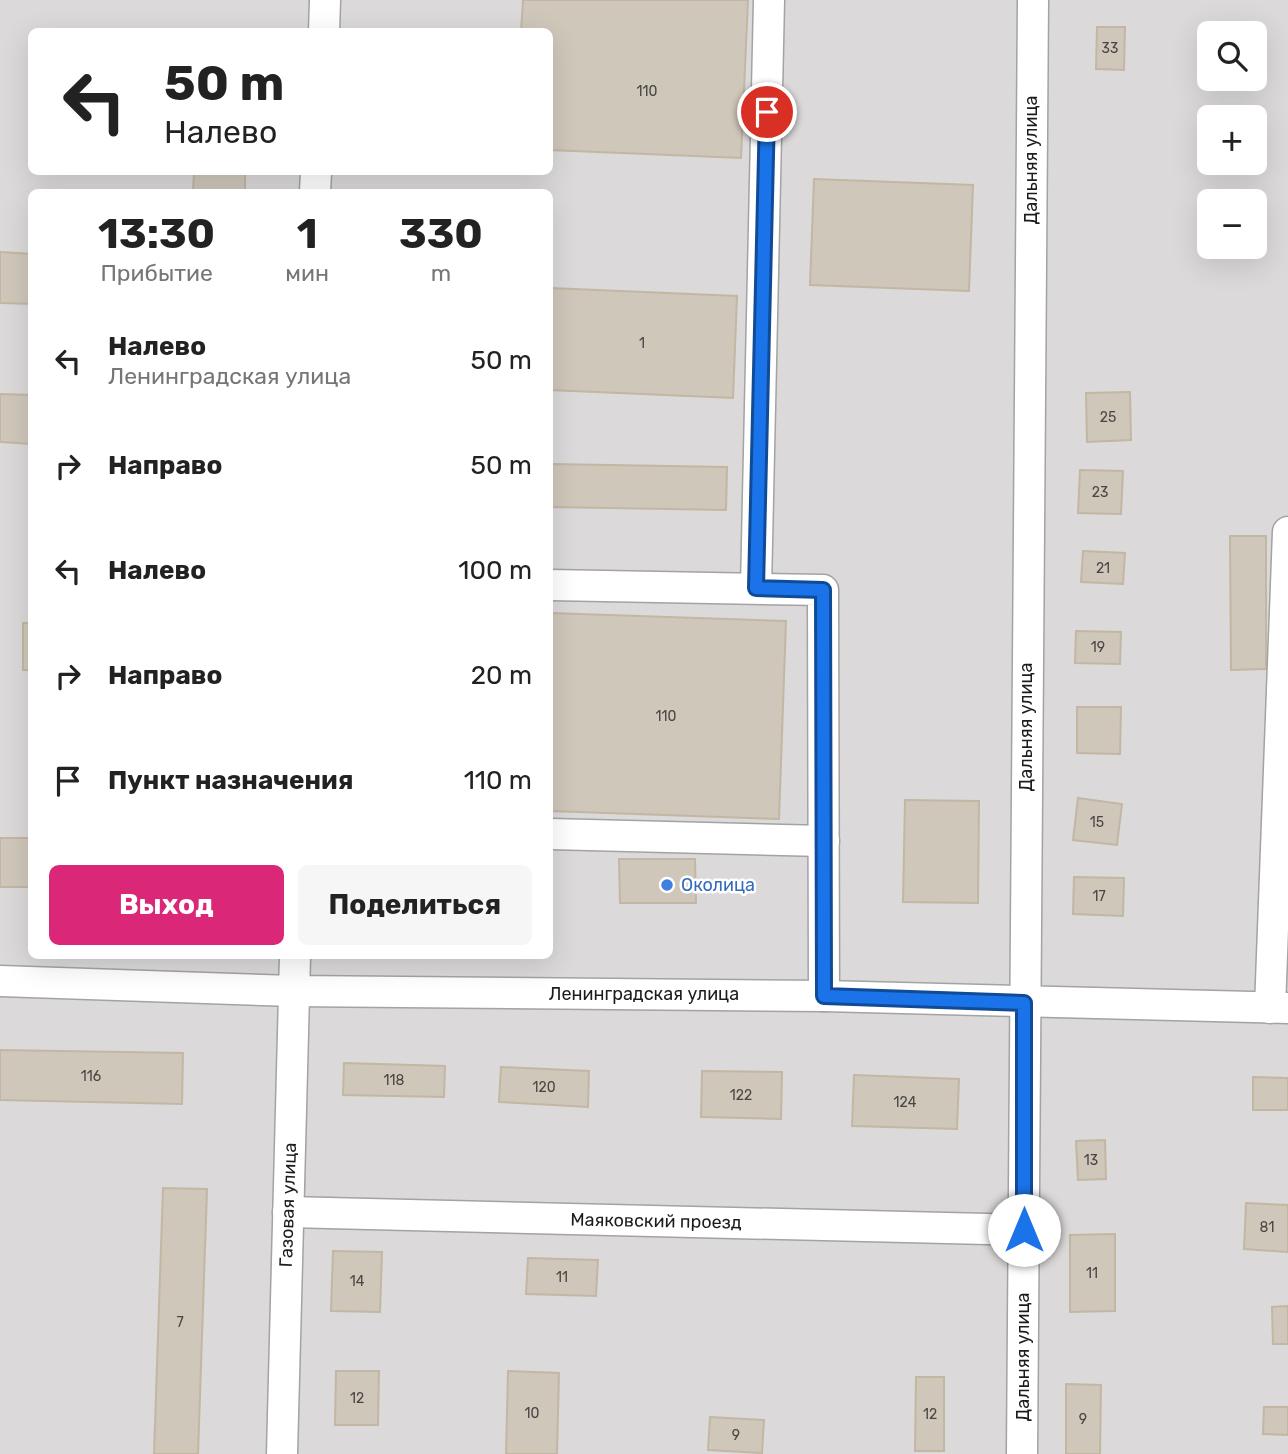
<!DOCTYPE html>
<html lang="ru">
<head>
<meta charset="utf-8">
<style>
  :root { --surface:#fff; --page:#f6f6f6; --text:#222; --muted:#767676; --accent:#db2777 }
  body { margin:0; font-family:Rubik,sans-serif; background:var(--page); color:var(--text); height:100vh; display:flex; flex-direction:column; font-size:26px; white-space:nowrap }
  * { box-sizing:border-box; margin:0 }
  p { font-size:23px; color:var(--muted) }
  .icon { flex:none; width:38px; height:38px; fill:none; stroke:currentColor; stroke-width:2; stroke-linecap:round; stroke-linejoin:round }
  .map { position:relative; flex:1; overflow:hidden }
  .details { position:absolute; left:28px; top:189px; width:525px; height:770px; display:flex; flex-direction:column; background:var(--surface); border-radius:10px; box-shadow:0 7px 28px #0002 }
  .details>* { flex:none }
  .hud { position:absolute; left:28px; top:28px; width:525px; height:147px; border-radius:10px; box-shadow:0 7px 28px #0002; background:#fff; color:var(--text); overflow:hidden }
  .controls { position:absolute; left:1197px; top:21px; display:grid; gap:14px }
  .controls a { display:grid; place-items:center; width:70px; height:70px; border-radius:10px; background:var(--surface); box-shadow:0 7px 28px #0002; font-size:35px }
  .pin { position:absolute; display:grid; place-items:center; width:60px; height:60px; color:#fff; margin:-30px; border:4px solid #fff; border-radius:50%; box-shadow:0 2px 7px #0007 }
  .me { position:absolute; width:77px; margin:-38px; rotate:0deg; stroke-linejoin:round; filter:drop-shadow(0 0 5px #0008) }
  .turn { display:flex; align-items:center; gap:24px; height:147px; padding:0 21px; font-size:32px }
  .turn .icon { width:91px; height:91px; stroke-width:2.5 }
  .turn b { display:block; font-size:49px; line-height:60px }
  .eta { display:flex; justify-content:space-evenly; align-items:center; height:119px; text-align:center }
  .eta b { font-size:42px; font-weight:700; line-height:49px }
  .primary-button { display:flex; gap:14px; margin-top:auto; padding:14px 21px }
  .primary-button a { flex:1; height:80px; border-radius:10px; background:var(--accent); color:#fff; font-size:28px; font-weight:700; line-height:80px; text-align:center }
  .primary-button a+a { background:var(--page); color:var(--text) }
  ul { padding:0; list-style:none }
  li { display:flex; align-items:center; gap:21px; height:105px; padding:0 21px }
  li div { flex:1 }
  li b { display:block; font-size:26px }
  li em { font-style:normal }
  .map>svg:first-child { display:block }
</style>
</head>
<body>
<div class="map">
<svg width="1288" height="1454" viewBox="0 0 1288 1454">
  <rect width="100%" height="100%" fill="#efede1"/>
  <!-- residential -->
  <path fill="#dbd9d9" fill-rule="evenodd" d="M0 0H1288V1454H0ZM32 32H550V172H32ZM1209 33H1255V79H1209ZM1209 117H1255V163H1209ZM32 192H550V956H32ZM1209 201H1255V247H1209Z"/>
  <!-- building -->
  <g fill="#cfc7ba" stroke="#c2b7a2" stroke-width="2">
    <polygon points="523,0 748,0 741,158 550,150 550,32 521,32"/>
    <polygon points="1097,27 1125,27 1124,70 1096,69"/>
    <polygon points="194,172 245,172 245,192 193,192"/>
    <polygon points="814,179 973,185 969,291 810,285"/>
    <polygon points="0,252 32,254 32,304 0,303"/>
    <polygon points="550,288 737,296 733,398 550,390"/>
    <polygon points="1130,392 1131,440 1087,442 1086,393"/>
    <polygon points="0,394 32,395 32,444 0,442"/>
    <polygon points="550,464 727,467 726,510 550,507"/>
    <polygon points="1080,470 1123,471 1121,514 1078,513"/>
    <polygon points="1230,536 1266,536 1266,669 1231,670"/>
    <polygon points="1083,551 1125,553 1123,584 1081,582"/>
    <polygon points="550,613 786,621 779,819 550,811"/>
    <rect x="23" y="623" width="9" height="47"/>
    <polygon points="1076,631 1121,632 1120,664 1075,663"/>
    <polygon points="1077,707 1121,707 1120,754 1077,753"/>
    <polygon points="1078,798 1122,804 1117,845 1073,840"/>
    <polygon points="905,800 979,801 978,903 903,902"/>
    <rect x="0" y="838" width="32" height="49"/>
    <polygon points="619,859 695,859 696,903 620,903"/>
    <polygon points="1074,877 1124,878 1123,916 1073,914"/>
    <polygon points="0,1050 183,1053 182,1104 0,1100"/>
    <polygon points="344,1063 445,1066 444,1097 343,1095"/>
    <polygon points="501,1067 589,1071 588,1107 499,1102"/>
    <polygon points="702,1071 782,1072 781,1119 701,1117"/>
    <polygon points="854,1075 959,1079 957,1129 852,1126"/>
    <polygon points="1253,1077 1288,1078 1288,1110 1253,1110"/>
    <polygon points="1105,1140 1106,1179 1078,1180 1076,1141"/>
    <polygon points="163,1188 207,1189 198,1454 154,1454"/>
    <polygon points="1246,1203 1288,1205 1288,1252 1244,1249"/>
    <polygon points="1115,1234 1115,1311 1070,1312 1070,1235"/>
    <polygon points="333,1251 382,1252 380,1312 331,1311"/>
    <polygon points="528,1258 598,1260 596,1296 526,1294"/>
    <polygon points="1288,1306 1288,1344 1273,1344 1272,1307"/>
    <polygon points="336,1371 379,1371 378,1425 335,1425"/>
    <polygon points="508,1371 559,1373 557,1454 506,1454"/>
    <polygon points="916,1377 944,1377 944,1451 915,1451"/>
    <polygon points="1066,1384 1101,1385 1100,1454 1066,1454"/>
    <polygon points="1264,1407 1288,1407 1288,1435 1263,1434"/>
    <polygon points="710,1417 764,1420 762,1453 708,1450"/>
  </g>
  <g fill="none" stroke-linecap="round" stroke-linejoin="round">
    <!-- minor casing -->
    <g stroke="#a3a3a3" stroke-width="33">
      <g id="minor">
        <polyline points="324,32 325,0"/>
        <polyline points="315,192 316,172"/>
        <polyline points="550,585 823,590 824,996"/>
        <polyline points="756,588 769,0"/>
        <polyline points="550,834 824,841"/>
        <polyline points="0,981 294,991 824,996 1288,1008"/>
        <polyline points="1270,1008 1288,532"/>
        <polyline points="288,1212 1024,1230"/>
        <polyline points="282,1454 295,956"/>
        <polyline points="1022,1454 1033,0"/>
      </g>
    </g>
    <!-- minor -->
    <use href="#minor" stroke="#fff" stroke-width="30"/>
  </g>
  <g fill="none" stroke-linecap="round" stroke-linejoin="round">
    <!-- route casing -->
    <g stroke="#114b97" stroke-width="18">
      <polyline id="route" points="767,112 756,588 823,590 824,996 1024,1003 1024,1230"/>
    </g>
    <!-- route -->
    <use href="#route" stroke="#1a73e8" stroke-width="12"/>
  </g>
  <!-- markers -->
  <circle fill="#3f7fe0" stroke="#fff" stroke-width="2.5" cx="667" cy="885" r="7"/>
  <g text-anchor="middle" stroke-width="5" stroke-linejoin="round" paint-order="stroke">
    <!-- number labels -->
    <g font-size="14" fill="#494744">
      <text x="1110" y="53">33</text>
      <text x="647" y="96">110</text>
      <text x="642" y="348">1</text>
      <text x="1108" y="422">25</text>
      <text x="1100" y="497">23</text>
      <text x="1103" y="573">21</text>
      <text x="1098" y="652">19</text>
      <text x="666" y="721">110</text>
      <text x="1097" y="827">15</text>
      <text x="1099" y="901">17</text>
      <text x="91" y="1081">116</text>
      <text x="394" y="1085">118</text>
      <text x="544" y="1092">120</text>
      <text x="741" y="1100">122</text>
      <text x="905" y="1107">124</text>
      <text x="1091" y="1165">13</text>
      <text x="1267" y="1232">81</text>
      <text x="1092" y="1278">11</text>
      <text x="562" y="1282">11</text>
      <text x="357" y="1286">14</text>
      <text x="180" y="1327">7</text>
      <text x="357" y="1403">12</text>
      <text x="532" y="1418">10</text>
      <text x="930" y="1419">12</text>
      <text x="1083" y="1424">9</text>
      <text x="736" y="1440">9</text>
    </g>
    <!-- street labels -->
    <g font-size="18" fill="#1c1c1c" stroke="#fff">
      <text transform="translate(1031 160) rotate(-90)" y="6">Дальняя улица</text>
      <text transform="translate(1026 727) rotate(-90)" y="6">Дальняя улица</text>
      <text x="644" y="1000">Ленинградская улица</text>
      <text transform="translate(288 1205) rotate(-88)" y="6">Газовая улица</text>
      <text transform="translate(656 1221) rotate(1)" y="6">Маяковский проезд</text>
      <text transform="translate(1023 1357) rotate(-90)" y="6">Дальняя улица</text>
    </g>
    <!-- shop labels -->
    <g font-size="18" fill="#366cbe" stroke="#fff" text-anchor="start">
      <text x="681" y="891">Околица</text>
    </g>
  </g>
</svg>
<div class="controls">
<a><svg class="icon" aria-label="search" viewBox="0 0 24 24"><circle cx="10" cy="10" r="6"/><path d="M15 15l6 6"/></svg></a>
<a>+</a>
<a>−</a>
</div>
<div class="pin" style="left:767px;top:112px;background:#d93025"><svg class="icon" aria-label="arrive" viewBox="0 0 24 24"><path d="M6 21V4h12l-3 4 3 4H6"/></svg></div>
<svg class="me" style="left:1024px;top:1230px" viewBox="-20 -20 40 40"><circle r="19" fill="#fff"/><path d="M0-13L10 11 0 6-10 11z" fill="#1a73e8"/></svg>
<div class="hud">
<div class="turn"><svg class="icon" aria-label="left" viewBox="0 0 24 24"><path d="M17 20v-9H6M10 6l-5 5 5 5"/></svg><div><b>50 m</b>Налево</div></div>
</div>
<section class="details">
<div class="eta">
<div><b>13:30</b><p>Прибытие</p></div>
<div><b>1</b><p>мин</p></div>
<div><b>330</b><p>m</p></div>
</div>
<ul>
<li><svg class="icon" aria-label="left" viewBox="0 0 24 24"><path d="M17 20v-9H6M10 6l-5 5 5 5"/></svg><div><b>Налево</b><p>Ленинградская улица</p></div><em>50 m</em></li>
<li><svg class="icon" aria-label="right" viewBox="0 0 24 24"><path d="M7 20v-9h11M14 6l5 5-5 5"/></svg><div><b>Направо</b></div><em>50 m</em></li>
<li><svg class="icon" aria-label="left" viewBox="0 0 24 24"><path d="M17 20v-9H6M10 6l-5 5 5 5"/></svg><div><b>Налево</b></div><em>100 m</em></li>
<li><svg class="icon" aria-label="right" viewBox="0 0 24 24"><path d="M7 20v-9h11M14 6l5 5-5 5"/></svg><div><b>Направо</b></div><em>20 m</em></li>
<li><svg class="icon" aria-label="arrive" viewBox="0 0 24 24"><path d="M6 21V4h12l-3 4 3 4H6"/></svg><div><b>Пункт назначения</b></div><em>110 m</em></li>
</ul>
<div class="primary-button"><a>Выход</a><a>Поделиться</a></div>
</section>
</div>
</body>
</html>
